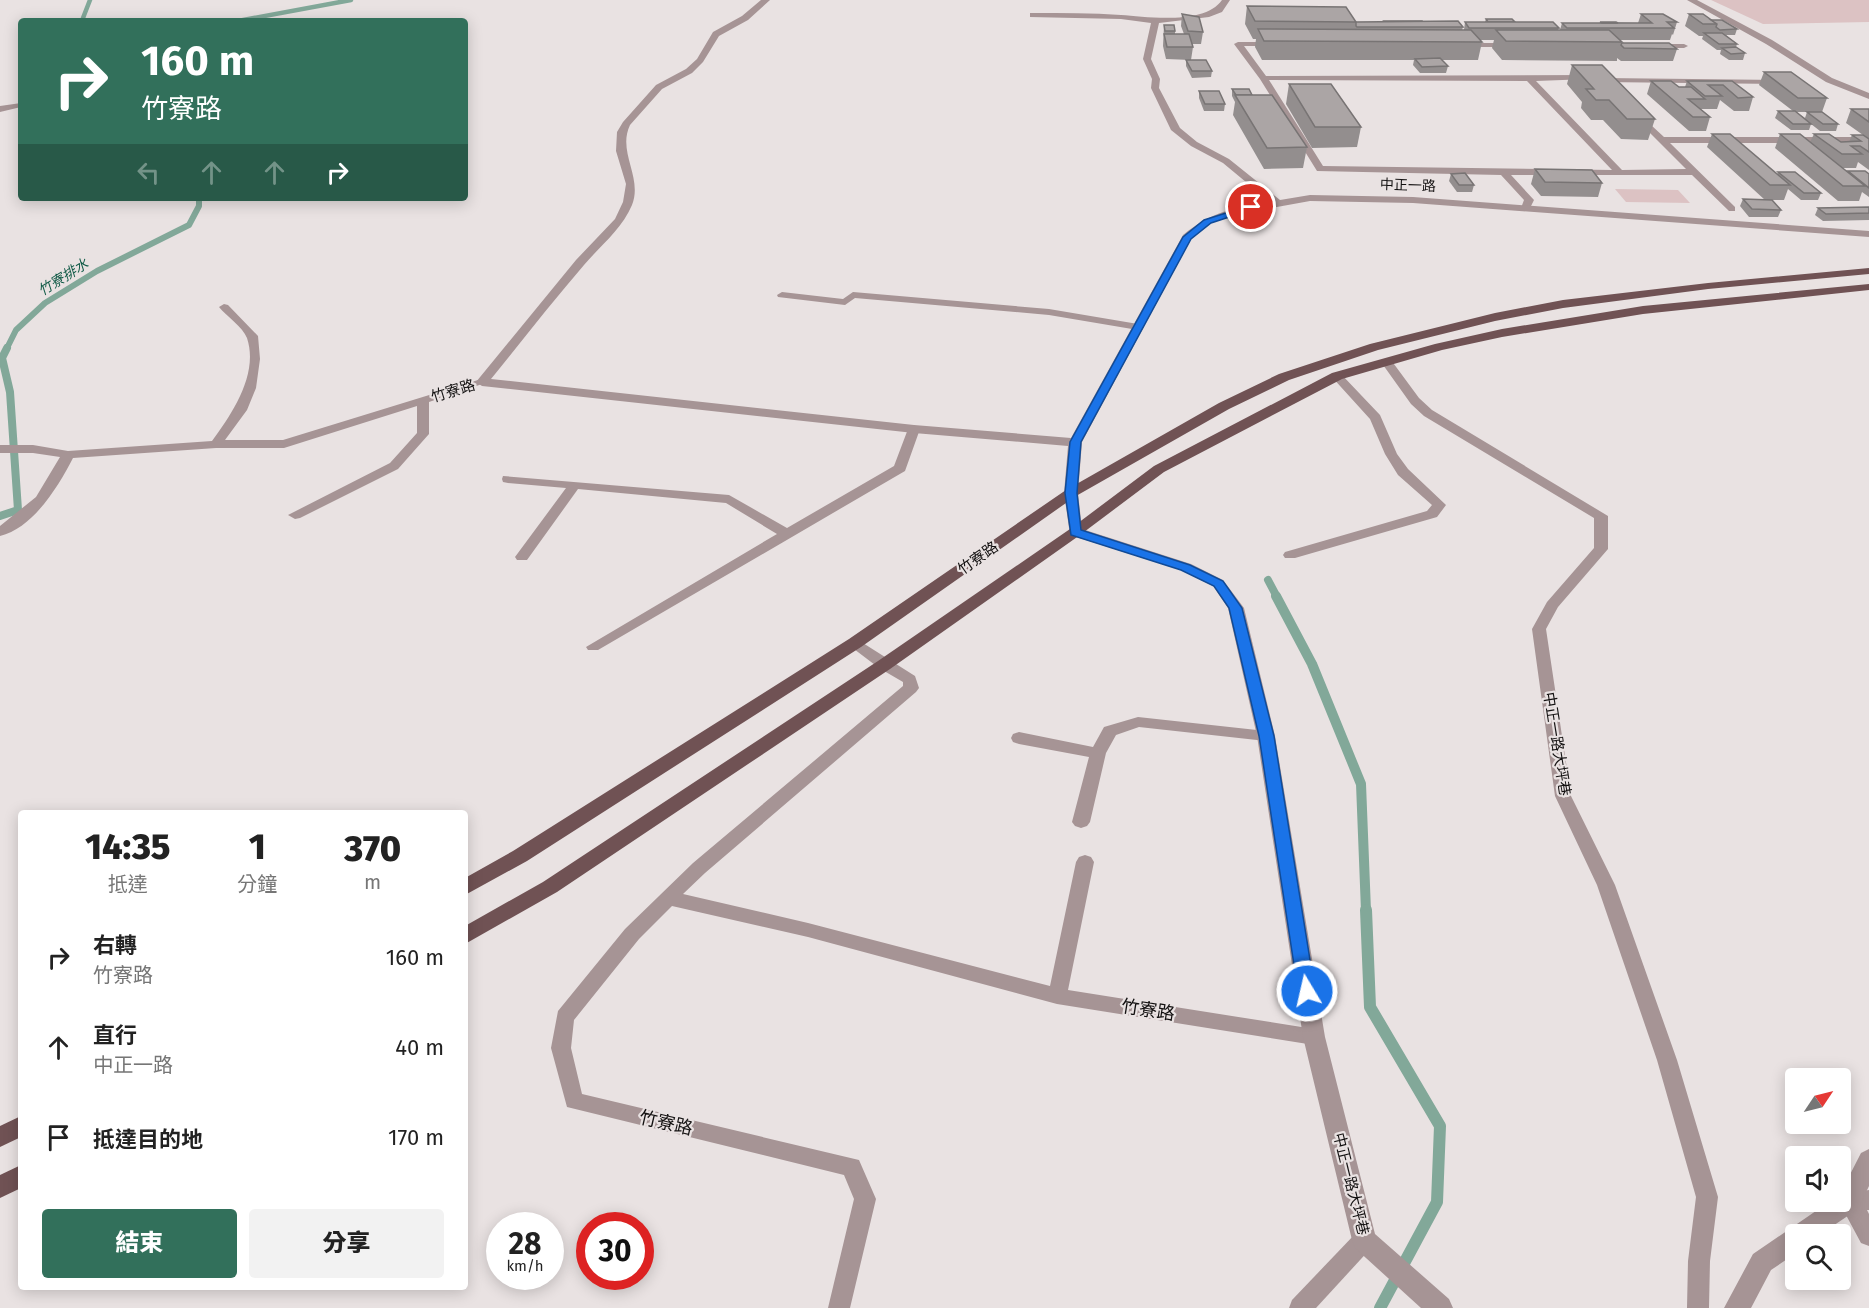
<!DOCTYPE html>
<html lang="zh-TW">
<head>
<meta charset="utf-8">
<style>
  :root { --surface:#fff; --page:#f2f2f2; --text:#222; --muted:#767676; --accent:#32705b }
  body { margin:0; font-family:"Fira Sans","Noto Sans TC",sans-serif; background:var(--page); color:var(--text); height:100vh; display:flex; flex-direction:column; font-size:22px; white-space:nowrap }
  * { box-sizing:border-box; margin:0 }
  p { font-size:20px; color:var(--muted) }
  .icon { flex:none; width:33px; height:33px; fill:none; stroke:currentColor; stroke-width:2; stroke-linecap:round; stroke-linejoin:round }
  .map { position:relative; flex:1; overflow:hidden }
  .details { position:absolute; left:18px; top:810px; width:450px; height:480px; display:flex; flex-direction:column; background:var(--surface); border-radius:6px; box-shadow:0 3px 15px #0003 }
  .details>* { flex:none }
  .banner { position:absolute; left:18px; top:18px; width:450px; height:183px; border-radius:6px; box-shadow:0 3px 15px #0003; background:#32705b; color:#fff; overflow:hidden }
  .needle { width:39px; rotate:55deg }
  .buttons { position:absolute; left:1785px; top:1068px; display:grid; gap:12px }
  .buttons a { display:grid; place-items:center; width:66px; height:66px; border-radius:6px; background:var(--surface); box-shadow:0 3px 15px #0003; font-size:30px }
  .speed { position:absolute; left:486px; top:1212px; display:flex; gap:12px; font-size:30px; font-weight:700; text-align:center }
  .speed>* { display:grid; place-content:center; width:78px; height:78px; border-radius:50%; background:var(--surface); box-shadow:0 3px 15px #0003; line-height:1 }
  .speed small { font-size:15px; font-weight:400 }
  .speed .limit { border:9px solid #d22; background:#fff; color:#111 }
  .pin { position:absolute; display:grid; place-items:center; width:51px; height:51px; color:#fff; margin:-26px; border:3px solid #fff; border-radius:50%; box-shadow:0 2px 6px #0007 }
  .me { position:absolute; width:66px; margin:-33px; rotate:351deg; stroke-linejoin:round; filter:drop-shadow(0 0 4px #0008) }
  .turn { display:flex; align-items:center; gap:21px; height:126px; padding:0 24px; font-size:27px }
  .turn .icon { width:78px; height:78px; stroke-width:2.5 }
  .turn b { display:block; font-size:42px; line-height:51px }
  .lanes { display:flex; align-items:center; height:57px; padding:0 24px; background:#0003; justify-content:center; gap:30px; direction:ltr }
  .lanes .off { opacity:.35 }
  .eta { display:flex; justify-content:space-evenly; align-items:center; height:102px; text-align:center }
  .eta b { font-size:36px; font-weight:800; line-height:42px }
  .primary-button { display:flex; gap:12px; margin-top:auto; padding:12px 24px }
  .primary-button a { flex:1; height:69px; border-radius:6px; background:var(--accent); color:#fff; font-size:24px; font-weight:800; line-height:69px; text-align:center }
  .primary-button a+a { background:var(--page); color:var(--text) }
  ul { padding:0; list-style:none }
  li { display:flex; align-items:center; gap:18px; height:90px; padding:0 24px }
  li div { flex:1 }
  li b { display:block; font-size:22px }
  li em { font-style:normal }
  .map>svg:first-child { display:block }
</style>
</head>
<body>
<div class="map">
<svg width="1869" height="1308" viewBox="0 0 1869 1308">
  <rect width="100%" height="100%" fill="#e9e2e2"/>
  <!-- green -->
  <g fill="#dcc2c3">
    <polygon points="1711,0 1869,0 1869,22 1763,24"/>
    <polygon points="1615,189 1678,190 1690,203 1626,202"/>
  </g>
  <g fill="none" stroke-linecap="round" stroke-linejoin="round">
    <!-- stream-far4 -->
    <g stroke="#82a899" stroke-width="4.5">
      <polyline points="85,21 83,18 90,0"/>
      <polyline points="238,21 351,0"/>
    </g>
    <!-- stream-far3 -->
    <polyline stroke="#82a899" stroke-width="6" points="6,350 16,330 45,303 97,271 189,225 199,206 199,198"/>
    <!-- stream-far2 -->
    <g stroke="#82a899" stroke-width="8">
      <polyline points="0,516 18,510 10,392 2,358 7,348"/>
      <polyline points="1268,580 1277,597"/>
    </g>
    <!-- stream-far1 -->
    <polyline stroke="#82a899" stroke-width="10" points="1276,596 1312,664 1361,784 1366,911"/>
    <!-- stream -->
    <polyline stroke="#82a899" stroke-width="12" points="1366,910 1370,1007 1440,1126 1437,1202 1380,1308"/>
    <!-- service -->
    <g fill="#a69495" fill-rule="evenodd">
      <path d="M1238 42H1279L1280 44 1276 46H1244L1266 76 1592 75V79H1589L1536 81 1622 170 1686 169 1635 118 1634 116 1638 113 1664 137H1860L1869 142V149L1858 143H1670L1735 207V211H1729L1692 175H1511L1534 200 1529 210 1526 211 1521 208 1524 200 1501 175 1317 171 1260 79 1234 44ZM1269 80 1527 81 1612 170 1323 166Z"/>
      <polygon points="1462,43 1513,43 1517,45 1513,47 1459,47 1459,43"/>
      <polygon points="1654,44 1684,44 1688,46 1684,48 1651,48 1651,44"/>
      <polygon points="1604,78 1781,80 1785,82 1781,84 1601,82 1600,80"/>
      <polygon points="21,103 21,107 0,112 0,106"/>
      <polygon points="782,292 843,299 853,292 1049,309 1138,324 1144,327 1138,330 1049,315 855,298 845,305 778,297 777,295"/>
      <path d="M224 304 228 305 258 336 260 359 256 388 247 410 225 440H283L478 380H486L488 382 429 402V434L398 469 300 518 295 519 288 515 390 463 417 433V406L284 448H216L73 458C58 487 33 528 0 536V526L36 497 60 457 33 453H0V445H33L68 451 212 441C232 414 259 374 247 338 243 327 226 316 219 307Z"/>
      <polygon points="1387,359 1391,360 1419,398 1432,410 1608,516 1608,549 1558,607 1546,629 1571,796 1615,885 1677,1060 1718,1197 1710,1261 1709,1308 1687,1308 1688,1261 1696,1197 1657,1060 1597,885 1555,796 1532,629 1547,602 1594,548 1594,518 1424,416 1411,404 1381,362"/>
      <polygon points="1337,373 1341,374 1380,415 1397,454 1408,469 1446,505 1437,517 1295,558 1285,558 1283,555 1285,552 1427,511 1432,505 1398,475 1385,454 1370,419 1331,376"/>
      <polygon points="914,425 920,429 905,471 598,650 588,650 586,647 777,534 726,503 578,489 527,560 517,560 515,557 566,488 508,483 503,482 502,479 503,476 729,495 787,528 894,466 908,429"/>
      <polygon points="855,638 915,676 919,688 916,692 705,873 683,894 808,923 1050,986 1076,862 1079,857 1085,855 1091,857 1094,862 1068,990 1314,1029 1321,1031 1324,1037 1321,1043 1314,1045 1057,1004 808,937 672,906 639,939 574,1020 571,1048 582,1094 859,1160 876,1199 850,1308 828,1308 854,1199 844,1175 567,1107 551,1048 558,1011 625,929 693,863 903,686 903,682 879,668 850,646 848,643 850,640"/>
      <polygon points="1138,717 1266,731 1272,732 1274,736 1272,740 1266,741 1139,727 1116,735 1106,753 1090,822 1087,826 1081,828 1075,826 1072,822 1089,757 1019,744 1013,742 1011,738 1013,734 1019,732 1093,747 1104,727"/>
      <polygon points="1869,1190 1869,1210 1867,1210 1869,1214 1869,1246 1861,1243 1839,1202 1842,1194"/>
      <polygon points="1364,1229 1372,1233 1375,1240 1372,1247 1316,1308 1289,1308 1292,1300 1356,1233"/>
    </g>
    <!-- minor -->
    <g fill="#a69495" fill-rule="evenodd">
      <path d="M761 0H770L748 20 719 36 703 62 692 73 662 89 630 125C617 152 643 177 632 205 622 229 601 245 584 265 552 302 522 341 491 379L914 425 1071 438 1183 235C1214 210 1232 209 1270 202L1223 163 1191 146 1171 130 1151 88 1152 79 1143 59 1151 23 1121 19 1030 17V13H1033C1062 13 1092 13 1121 15 1148 17 1205 25 1222 0H1230L1222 12 1209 17 1159 23 1151 59 1160 79 1159 88 1180 128 1197 142 1229 159 1280 200 1310 195 1413 197 1869 231V237L1413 203 1310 201 1234 215 1211 223 1191 239 1082 442 1078 493 1082 529 1191 564 1223 580 1244 608 1275 736 1325 1037 1375 1234 1449 1299 1453 1308H1421L1355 1248 1352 1240 1303 1037 1257 736 1228 608 1213 586 1181 570 1070 535 1064 493 1068 446 914 433 482 386 476 382 576 260 615 219 623 202 626 184 616 151 617 132 623 122 656 85 686 69 697 59 713 32 742 16Z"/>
      <polygon points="1687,0 1697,0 1772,40 1832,78 1869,93 1869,99 1826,82 1766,44"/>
      <polygon points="1869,1149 1869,1186 1858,1209 1821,1234 1796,1234 1796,1253 1771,1270 1751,1308 1724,1308 1753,1254 1829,1202 1840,1202 1840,1194 1861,1153"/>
    </g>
    <!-- primary -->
    <g fill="#705254" fill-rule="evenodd">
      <polygon points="1869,268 1869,274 1708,289 1563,308 1495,321 1378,350 1289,380 1229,409 1076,496 861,647 527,861 465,895 465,878 513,851 849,639 1066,490 1219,403 1279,374 1370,344 1495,313 1563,300 1708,283"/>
      <polygon points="1869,284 1869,290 1643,314 1502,337 1442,350 1342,379 1164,472 1080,535 890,669 557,892 465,944 465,926 543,882 878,661 1070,529 1154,466 1332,373 1435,344 1502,329 1643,306"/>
      <polygon points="21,1116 21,1137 0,1147 0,1126"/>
      <polygon points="21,1165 21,1188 0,1198 0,1175"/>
    </g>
  </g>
  <!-- wall -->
  <g fill="#938e8e">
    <polygon points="1247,6 1356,22 1463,27 1462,30 1464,30 1465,22 1485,22 1486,19 1559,28 1558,30 1560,30 1562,23 1600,23 1600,22 1638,23 1641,14 1677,22 1673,35 1672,34 1670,40 1620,40 1622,43 1677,49 1673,61 1621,61 1617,58 1617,61 1502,60 1492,48 1494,40 1480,40 1482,42 1478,60 1442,60 1448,66 1446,73 1420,73 1413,65 1414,60 1262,60 1255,47 1256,39 1253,39 1245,24"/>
    <polygon points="1182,14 1203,32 1201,44 1192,44 1193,47 1191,60 1166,59 1163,46 1164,25 1175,31 1175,34 1184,34 1181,26"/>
    <polygon points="1689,14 1711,20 1737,29 1735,35 1726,35 1737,44 1736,47 1745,53 1743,60 1729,60 1720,54 1721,50 1717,50 1702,39 1703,36 1699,36 1685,26"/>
    <polygon points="1186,60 1212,71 1211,77 1192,78 1186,66"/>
    <polygon points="1572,65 1655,119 1648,140 1621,139 1603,120 1591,120 1581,108 1582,102 1567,84"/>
    <polygon points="1764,72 1827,98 1822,112 1796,112 1805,118 1807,112 1838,124 1836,131 1820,131 1811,124 1809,130 1791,130 1775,118 1778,111 1793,111 1759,85"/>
    <polygon points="1651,81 1679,87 1685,87 1687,81 1732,81 1753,97 1749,111 1734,111 1720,100 1717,109 1701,109 1710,117 1706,131 1689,131 1647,94"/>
    <polygon points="1289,84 1361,127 1357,147 1312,148 1286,104"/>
    <polygon points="1232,89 1252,95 1307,147 1303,168 1264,169 1233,115 1235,102 1232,96"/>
    <polygon points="1199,91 1225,104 1224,111 1204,111 1199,98"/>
    <polygon points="1851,109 1869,109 1869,170 1858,162 1856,168 1842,168 1848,172 1869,174 1869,197 1862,192 1859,201 1838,201 1775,148 1780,134 1810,142 1814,134 1841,142 1849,142 1852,135 1863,135 1846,123"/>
    <polygon points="1712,134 1777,175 1778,172 1821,193 1818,200 1801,200 1788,189 1784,200 1768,200 1781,210 1778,217 1749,217 1740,206 1743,199 1765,200 1707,147"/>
    <polygon points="1535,169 1602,183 1598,197 1541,196 1531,184"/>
    <polygon points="1451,174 1474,185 1472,192 1457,192 1449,181"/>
    <polygon points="1869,207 1869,220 1823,221 1815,215 1818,208"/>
  </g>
  <!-- building -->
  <g fill="#aba5a5" stroke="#787474" stroke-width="1.5">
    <polygon points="1247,6 1346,7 1356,22 1255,21"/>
    <polygon points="1182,14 1199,17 1203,32 1188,31"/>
    <polygon points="1641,14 1663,14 1677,22 1667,22 1674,28 1567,28 1562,23 1652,23"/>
    <polygon points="1689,14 1703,14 1717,24 1703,24"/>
    <polygon points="1486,19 1512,19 1515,22 1488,22"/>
    <polygon points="1711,20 1722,20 1737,29 1720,30 1716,27 1717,24"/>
    <polygon points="1384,21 1422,21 1422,22 1385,22"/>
    <polygon points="1458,21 1463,27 1357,27 1356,26 1356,22"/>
    <polygon points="1465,22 1553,22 1559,28 1469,28"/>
    <polygon points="1600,22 1616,22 1618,23 1602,23"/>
    <polygon points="1164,25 1174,25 1175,31 1165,31"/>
    <polygon points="1258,29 1471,30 1482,42 1264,41"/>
    <polygon points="1496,30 1609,30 1622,42 1506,41"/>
    <polygon points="1704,33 1722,33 1737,44 1719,44"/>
    <polygon points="1164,34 1189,34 1193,47 1167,47"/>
    <polygon points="1622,43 1669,43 1677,49 1624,48 1621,45"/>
    <polygon points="1736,47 1745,53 1731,54 1722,48"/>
    <polygon points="1440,58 1448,66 1422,67 1415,59"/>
    <polygon points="1186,60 1206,60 1212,71 1192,71"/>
    <polygon points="1572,65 1602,65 1655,119 1627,119 1609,100 1596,100 1586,89 1594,89"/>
    <polygon points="1764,72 1791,72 1827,98 1798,98"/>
    <polygon points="1651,81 1671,81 1679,87 1691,87 1705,99 1688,99 1710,117 1693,117"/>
    <polygon points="1687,81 1732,81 1753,97 1738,98 1723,85 1708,85 1722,96 1705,96"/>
    <polygon points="1289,84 1331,84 1361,127 1315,127"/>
    <polygon points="1232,89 1249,89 1252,95 1236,95"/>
    <polygon points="1199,91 1219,91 1225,104 1205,104"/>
    <polygon points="1235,95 1272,95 1307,147 1267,148"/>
    <polygon points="1851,109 1869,109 1869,122"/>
    <polygon points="1778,111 1795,111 1811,124 1793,124"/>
    <polygon points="1807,112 1822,112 1838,124 1823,124"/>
    <polygon points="1712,134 1730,134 1790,185 1770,185"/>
    <polygon points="1780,134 1800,134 1865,186 1843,186"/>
    <polygon points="1814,134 1829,134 1841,142 1861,141 1852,135 1863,135 1869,139 1869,152 1860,146 1851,146 1862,154 1842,154"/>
    <polygon points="1535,169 1592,170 1602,183 1545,182"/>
    <polygon points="1848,171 1865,171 1869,174 1869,188"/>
    <polygon points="1778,172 1795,172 1821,193 1804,193"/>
    <polygon points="1465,173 1474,185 1459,185 1451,174"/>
    <polygon points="1743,199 1772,200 1781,210 1752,209"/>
    <polygon points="1869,207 1869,213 1826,214 1818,208"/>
  </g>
  <!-- route -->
  <polygon fill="#1a73e8" stroke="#114b97" stroke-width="1.5" points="1251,205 1255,207 1254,209 1211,223 1191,239 1081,442 1077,493 1081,530 1190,565 1223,581 1242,608 1274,736 1315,991 1313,996 1307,998 1301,996 1298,991 1259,736 1229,608 1214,586 1181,570 1071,535 1065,493 1070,442 1183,237 1204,220"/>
  <g text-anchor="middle" stroke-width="4.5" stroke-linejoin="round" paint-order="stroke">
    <!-- far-street labels -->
    <g font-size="14" fill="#121010" stroke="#e9e2e2">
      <text transform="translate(1408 185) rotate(2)" y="5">中正一路</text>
    </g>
    <!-- far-water labels -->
    <g font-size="14" font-style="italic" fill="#105a46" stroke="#e9e2e2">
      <text transform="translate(63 277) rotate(-32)" y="5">竹寮排水</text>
    </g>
    <!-- street labels -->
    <g font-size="15" fill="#121010" stroke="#e9e2e2">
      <text transform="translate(453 391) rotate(-17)" y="5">竹寮路</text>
      <text transform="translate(978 558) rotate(-35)" y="5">竹寮路</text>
      <text transform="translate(1557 744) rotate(81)" y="5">中正一路大坪巷</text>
      <text transform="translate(1351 1184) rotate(76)" y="5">中正一路大坪巷</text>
    </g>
    <!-- near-street labels -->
    <g font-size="18" fill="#121010" stroke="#e9e2e2">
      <text transform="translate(1148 1010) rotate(9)" y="6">竹寮路</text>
      <text transform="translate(666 1123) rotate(13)" y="6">竹寮路</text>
    </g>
  </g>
</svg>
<div class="buttons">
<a><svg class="needle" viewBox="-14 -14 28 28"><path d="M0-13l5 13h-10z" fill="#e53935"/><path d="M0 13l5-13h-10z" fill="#767676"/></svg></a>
<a><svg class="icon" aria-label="sound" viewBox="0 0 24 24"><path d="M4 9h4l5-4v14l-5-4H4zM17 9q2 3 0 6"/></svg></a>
<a><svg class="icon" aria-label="search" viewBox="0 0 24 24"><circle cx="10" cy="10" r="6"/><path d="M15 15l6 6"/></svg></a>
</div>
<div class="speed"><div>28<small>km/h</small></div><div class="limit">30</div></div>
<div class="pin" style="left:1251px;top:207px;background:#d93025"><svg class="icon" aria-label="arrive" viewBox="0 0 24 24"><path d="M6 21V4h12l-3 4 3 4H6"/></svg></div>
<svg class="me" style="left:1307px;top:991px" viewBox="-20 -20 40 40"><circle r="17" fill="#1a73e8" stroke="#fff" stroke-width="3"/><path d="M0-11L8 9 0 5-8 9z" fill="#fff"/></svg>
<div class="banner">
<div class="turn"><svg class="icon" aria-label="right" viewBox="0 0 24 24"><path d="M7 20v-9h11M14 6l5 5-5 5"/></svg><div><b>160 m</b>竹寮路</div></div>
<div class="lanes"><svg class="icon off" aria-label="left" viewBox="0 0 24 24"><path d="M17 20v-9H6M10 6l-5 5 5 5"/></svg><svg class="icon off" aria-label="ahead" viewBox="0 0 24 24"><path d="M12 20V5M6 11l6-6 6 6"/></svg><svg class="icon off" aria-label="ahead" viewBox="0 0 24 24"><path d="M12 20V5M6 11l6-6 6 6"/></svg><svg class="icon" aria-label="right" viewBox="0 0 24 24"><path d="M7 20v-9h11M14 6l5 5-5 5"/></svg></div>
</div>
<section class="details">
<div class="eta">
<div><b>14:35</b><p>抵達</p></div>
<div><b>1</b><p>分鐘</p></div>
<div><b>370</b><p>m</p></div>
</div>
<ul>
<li><svg class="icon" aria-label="right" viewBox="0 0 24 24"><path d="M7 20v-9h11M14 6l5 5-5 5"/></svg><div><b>右轉</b><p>竹寮路</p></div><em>160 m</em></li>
<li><svg class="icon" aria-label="ahead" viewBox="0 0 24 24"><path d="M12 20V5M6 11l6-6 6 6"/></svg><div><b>直行</b><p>中正一路</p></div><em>40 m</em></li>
<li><svg class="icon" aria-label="arrive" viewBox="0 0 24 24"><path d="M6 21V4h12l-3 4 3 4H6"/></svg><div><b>抵達目的地</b></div><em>170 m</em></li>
</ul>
<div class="primary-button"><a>結束</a><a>分享</a></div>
</section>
</div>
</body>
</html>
